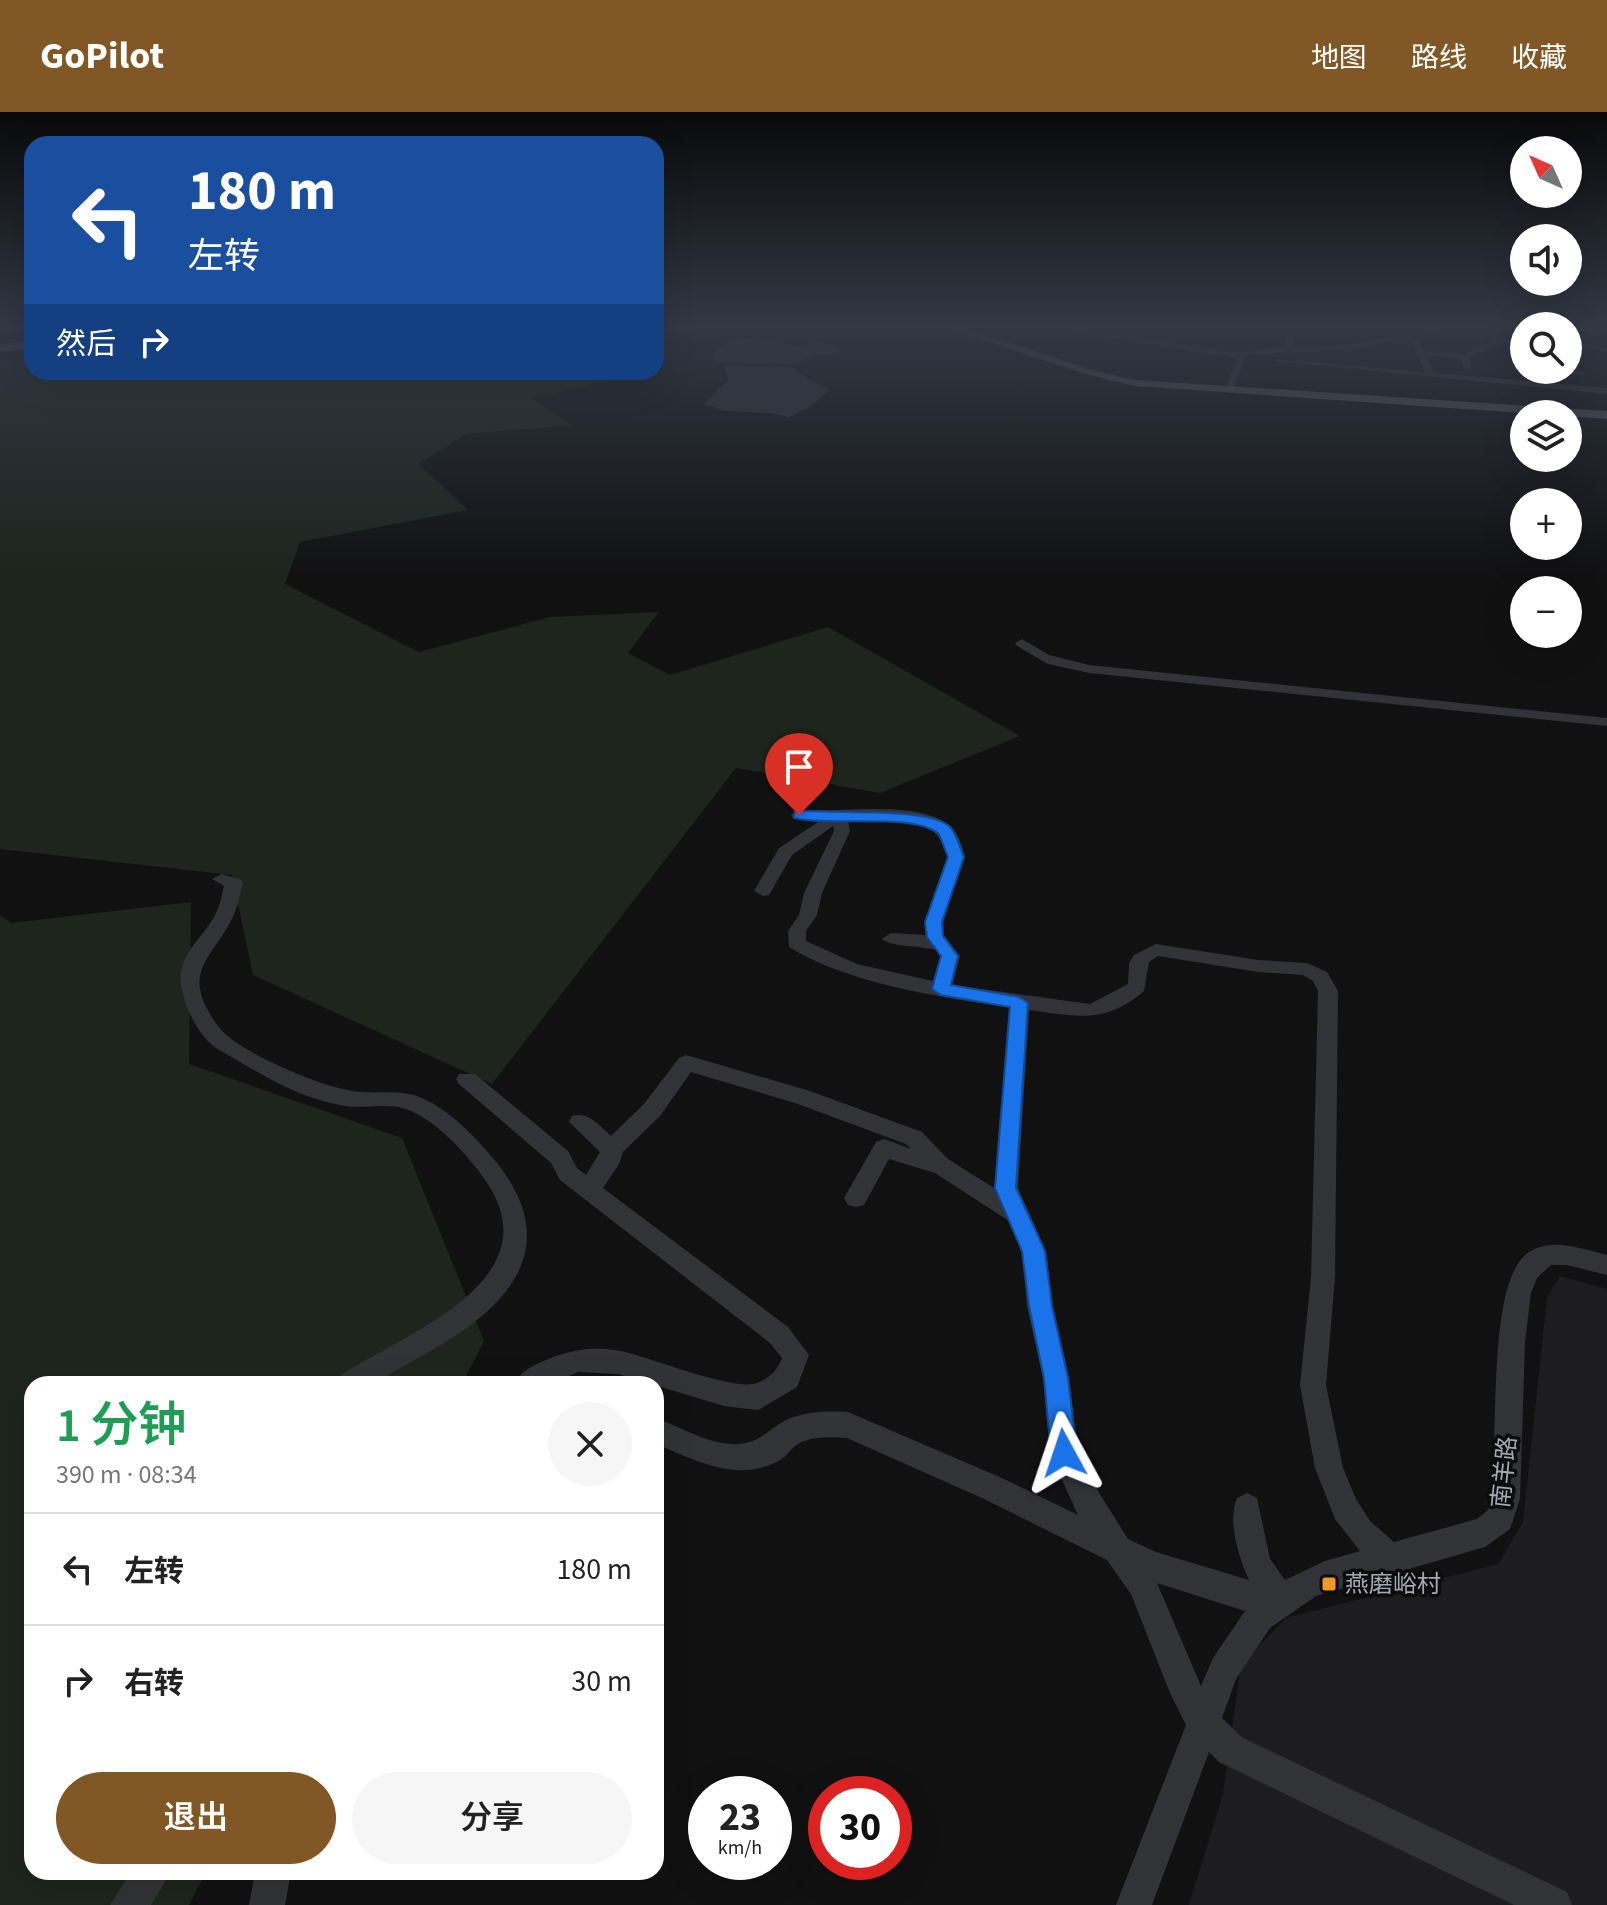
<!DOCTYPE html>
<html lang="zh">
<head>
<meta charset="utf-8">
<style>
  :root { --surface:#fff; --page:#f6f6f6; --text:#222; --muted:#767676; --line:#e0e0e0; --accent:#805725 }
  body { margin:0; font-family:"Source Sans 3","Noto Sans SC",sans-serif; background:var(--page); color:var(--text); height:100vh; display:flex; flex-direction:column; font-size:30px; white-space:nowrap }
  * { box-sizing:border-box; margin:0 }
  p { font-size:26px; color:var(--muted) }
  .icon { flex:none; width:44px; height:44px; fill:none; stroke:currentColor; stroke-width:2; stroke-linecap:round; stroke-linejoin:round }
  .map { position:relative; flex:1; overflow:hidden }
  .side { position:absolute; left:24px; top:1264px; width:640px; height:504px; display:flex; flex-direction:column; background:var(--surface); border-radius:24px; box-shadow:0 8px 32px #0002 }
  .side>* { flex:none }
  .banner { position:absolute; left:24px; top:24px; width:640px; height:244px; border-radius:24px; box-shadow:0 8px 32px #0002; background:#1a4fa0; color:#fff; overflow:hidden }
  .needle { width:52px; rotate:315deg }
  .tools { position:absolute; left:1510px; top:24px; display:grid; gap:16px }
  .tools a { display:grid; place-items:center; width:72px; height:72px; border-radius:50%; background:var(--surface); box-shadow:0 8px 32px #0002; font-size:40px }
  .speed { position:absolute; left:688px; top:1664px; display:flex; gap:16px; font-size:40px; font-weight:700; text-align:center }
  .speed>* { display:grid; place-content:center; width:104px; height:104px; border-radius:50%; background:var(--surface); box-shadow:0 8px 32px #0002; line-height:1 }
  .speed small { font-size:20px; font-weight:400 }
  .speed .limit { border:12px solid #d22; background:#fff; color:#111 }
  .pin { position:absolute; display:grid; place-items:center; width:68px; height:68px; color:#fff; margin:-82px -34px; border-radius:50% 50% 50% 0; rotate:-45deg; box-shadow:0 0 8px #0007 }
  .pin .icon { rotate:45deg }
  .me { position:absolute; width:88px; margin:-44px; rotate:355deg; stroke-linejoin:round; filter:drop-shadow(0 0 6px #0008) }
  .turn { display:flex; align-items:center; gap:28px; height:168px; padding:0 32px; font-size:36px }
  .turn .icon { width:104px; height:104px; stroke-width:2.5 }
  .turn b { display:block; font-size:56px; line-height:68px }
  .then { display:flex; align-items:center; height:76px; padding:0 32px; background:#0003; gap:16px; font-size:30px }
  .round { display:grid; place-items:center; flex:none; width:84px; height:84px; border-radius:42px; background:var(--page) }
  .head { display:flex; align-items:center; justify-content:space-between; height:136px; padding:0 32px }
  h1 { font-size:48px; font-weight:600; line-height:60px; color:#1e9e55 }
  .primary-button { display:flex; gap:16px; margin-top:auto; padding:16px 32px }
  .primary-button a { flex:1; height:92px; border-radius:48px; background:var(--accent); color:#fff; font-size:32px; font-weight:600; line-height:92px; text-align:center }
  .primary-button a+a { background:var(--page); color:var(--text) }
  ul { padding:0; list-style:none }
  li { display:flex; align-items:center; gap:24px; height:112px; padding:0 32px; border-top:2px solid var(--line) }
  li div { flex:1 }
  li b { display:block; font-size:30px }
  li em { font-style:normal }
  header { display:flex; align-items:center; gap:48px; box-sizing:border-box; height:112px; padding:0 40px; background:var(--accent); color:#fff }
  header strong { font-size:38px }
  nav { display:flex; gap:44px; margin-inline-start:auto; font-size:28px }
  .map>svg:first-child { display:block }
  .built { fill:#1d1d1f }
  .green { fill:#1d251d }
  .water { fill:#293338 }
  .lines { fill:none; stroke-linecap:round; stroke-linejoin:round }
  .minor { fill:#323337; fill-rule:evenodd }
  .major { fill:#4e5156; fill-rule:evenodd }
  .highway { fill:#5e6268; fill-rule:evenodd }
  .rail { stroke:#494c50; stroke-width:2; stroke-dasharray:4 3; stroke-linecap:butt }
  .route { fill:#1a73e8; stroke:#114b97; stroke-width:2 }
  .poi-dot { fill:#f39828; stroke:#0c0c0d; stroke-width:3 }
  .labels { text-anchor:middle; stroke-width:7; stroke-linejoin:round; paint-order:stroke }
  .near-street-label { font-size:24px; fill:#a2a9b3; stroke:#0c0c0d }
  .near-poi-label { font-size:24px; fill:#a2a9b3; stroke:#0c0c0d; text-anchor:start }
</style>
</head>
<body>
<header>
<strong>GoPilot</strong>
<nav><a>地图</a><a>路线</a><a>收藏</a></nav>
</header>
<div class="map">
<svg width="1607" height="1793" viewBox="0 0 1607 1793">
  <rect width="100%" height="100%" fill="#111112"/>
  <path class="built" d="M1560 1164 1607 1177V1793H1189L1223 1682 1241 1552 1286 1506 1498 1452 1523 1410 1547 1186Z"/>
  <path class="green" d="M32 245V260H596L613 268 531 286 572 313 466 322 418 352 468 398 300 430 285 472 419 540 550 505 659 500 628 541 670 563 828 515 1020 624 880 681 736 656 492 972 253 863 232 763 0 737V249Z
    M191 790 189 952 402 1026 484 1229 462 1272H32V1760H206L189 1793H0V803L11 811Z"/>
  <path class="water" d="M738 225 805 235 816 230 840 235 838 243 819 241 795 252 713 250 716 241 713 239Z
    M723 253 792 255 809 268 830 277 810 295 789 305 769 301 725 299 703 292 729 268Z"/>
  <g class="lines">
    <path class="minor" d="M10 213H32V216L13 217Z
      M1033 213H1053L1234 241 1287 235 1284 228 1289 213H1297L1292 228 1295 235 1352 233 1448 213H1464L1410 226 1419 230 1423 238 1464 242 1495 228 1485 213H1492L1502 227 1524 229V233L1501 231 1469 246 1471 255 1467 257 1463 255 1461 247 1425 243 1434 261 1607 276V282L1274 249 1278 247 1425 260 1413 233 1402 227 1352 237 1242 243 1246 246 1232 278 1228 281 1224 278 1238 247 1232 245Z
      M1568 215 1607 218V222L1568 219Z
      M1568 231 1607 235V239L1568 235Z
      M1545 258 1568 257 1587 261 1583 263Z
      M1022 527 1049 543 1089 553 1607 606V614L1089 561 1048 552 1017 534 1015 531Z
      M799 698C839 701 915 688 947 712 958 720 962 733 965 745L943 810 944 823 960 844 952 873 1090 892 1128 872 1129 851 1134 843 1156 832 1258 848 1307 851 1327 860 1338 879 1335 1165 1326 1273 1343 1356 1356 1387 1370 1409 1394 1430 1477 1407 1488 1398C1502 1344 1483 1170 1529 1140 1553 1125 1582 1137 1607 1143V1163L1567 1153H1551L1537 1166 1531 1181 1525 1230 1520 1387 1510 1417 1485 1435 1316 1484 1270 1516 1236 1567 1222 1606 1243 1626 1567 1780 1572 1793H1514L1219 1650 1209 1640 1152 1793H1116L1186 1613 1170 1581 1131 1482 1107 1448 982 1386 847 1326C831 1325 812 1324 798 1332 791 1336 787 1344 780 1348 738 1372 695 1348 656 1332V1306C680 1315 712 1334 738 1332 758 1331 766 1320 781 1311 800 1299 827 1299 848 1300L1002 1366 1078 1403 1050 1341 1043 1266 1027 1194 1022 1139 1009 1109 935 1061 889 1047 864 1093 856 1095 848 1093 844 1086 876 1030 884 1027 911 1037 906 1032 795 991 691 960 660 1004 623 1040 619 1052 603 1076 788 1215 809 1243 797 1275 758 1298 724 1294 618 1262 578 1260 550 1272H515C521 1258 534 1253 548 1247 572 1238 594 1233 620 1239 648 1244 734 1280 757 1271 770 1266 778 1258 782 1246L770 1231 560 1068 551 1051 459 972 456 967 459 962H475L568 1039 577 1056 586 1063 600 1040 569 1010 572 1004C588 999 600 1014 611 1024L644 992 679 946 686 943 810 979 922 1020 948 1047 994 1076 1009 895C942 886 846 871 789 835L788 819 799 803 804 781 834 719 833 714 792 743 769 783 763 784 754 779 779 736 818 710 793 706 791 703ZM888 708C917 710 941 713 947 745L925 810 926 823 891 821 882 827C890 835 923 834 937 838L940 844 933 869 857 852 806 829V819L817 803 822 781 850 719 848 709ZM1158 844 1258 860 1303 863 1313 869 1318 879 1311 1165 1300 1273 1315 1356 1335 1407 1360 1439 1325 1449 1285 1468 1270 1447 1257 1386 1247 1381 1237 1386C1227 1409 1239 1446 1249 1468L1156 1440 1128 1427 1086 1360 1078 1341 1069 1266 1053 1194 1046 1139 1018 1076 1029 898C1075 904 1105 913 1144 879L1149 850ZM1157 1471 1245 1499 1213 1546 1201 1574Z
      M221 762 240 767 243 771C240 781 239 791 235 800 216 846 176 857 218 914 237 940 321 975 353 979 378 983 401 976 424 987 448 998 468 1018 485 1037 551 1108 537 1169 458 1222 437 1236 416 1247 395 1259 388 1263 381 1269 374 1272 364 1275 348 1272 338 1272L341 1263C407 1220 558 1167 483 1065 465 1040 436 1008 406 997 386 990 361 998 340 993 301 986 269 967 235 947 227 942 217 938 210 931 195 917 183 891 181 871 177 843 204 825 215 803 220 794 222 783 224 774L212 767Z
      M131 1760H171L151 1793H110Z
      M255 1760H291L285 1793H249Z"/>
    <path class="major" d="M939 213H955L1092 258 1135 268 1607 299V307L1135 274 1085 262Z"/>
    <path class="highway" d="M32 229V237L0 240V232Z"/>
    <path class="rail" d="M1546 213 1556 214
      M1568 216 1607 218
      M0 219 32 217"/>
  </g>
  <linearGradient id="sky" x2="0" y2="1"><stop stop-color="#09090a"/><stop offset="0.46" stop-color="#323844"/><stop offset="1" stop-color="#323844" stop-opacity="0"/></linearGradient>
  <rect width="1607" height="464" fill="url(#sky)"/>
  <path class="route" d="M799 698C832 703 932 694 951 716 957 723 960 736 964 745L942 810 943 824 958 844 951 873 1019 885 1028 891 1016 1076 1045 1139 1052 1194 1068 1266 1077 1341 1073 1350 1064 1353 1055 1350 1051 1341 1044 1266 1029 1194 1022 1139 995 1076 1010 895 941 883 932 877 941 844 927 825 925 810 948 745 939 722C912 700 833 715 794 706V700Z"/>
  <rect class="poi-dot" x="1321" y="1464" width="16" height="16" rx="4"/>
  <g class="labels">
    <g class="near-street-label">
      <text transform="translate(1504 1360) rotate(-84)" y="8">南羊路</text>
    </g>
    <g class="near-poi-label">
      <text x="1345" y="1480">燕磨峪村</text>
    </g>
  </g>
</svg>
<div class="tools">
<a><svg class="needle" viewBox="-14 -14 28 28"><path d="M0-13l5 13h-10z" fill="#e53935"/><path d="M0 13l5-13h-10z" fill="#767676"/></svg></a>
<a><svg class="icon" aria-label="sound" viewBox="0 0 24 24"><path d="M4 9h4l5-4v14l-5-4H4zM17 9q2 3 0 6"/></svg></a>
<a><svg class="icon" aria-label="search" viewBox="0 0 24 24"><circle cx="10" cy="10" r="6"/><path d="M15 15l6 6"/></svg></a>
<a><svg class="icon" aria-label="layers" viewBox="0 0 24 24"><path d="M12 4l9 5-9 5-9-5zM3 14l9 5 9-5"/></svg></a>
<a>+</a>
<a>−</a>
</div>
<div class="speed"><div>23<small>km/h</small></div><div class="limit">30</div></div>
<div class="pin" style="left:799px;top:703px;background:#d93025"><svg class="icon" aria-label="arrive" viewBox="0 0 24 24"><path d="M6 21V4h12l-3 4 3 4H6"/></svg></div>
<svg class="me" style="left:1064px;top:1341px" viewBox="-20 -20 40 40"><path d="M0-17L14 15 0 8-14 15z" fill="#1a73e8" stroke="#fff" stroke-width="4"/></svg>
<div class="banner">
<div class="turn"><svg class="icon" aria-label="left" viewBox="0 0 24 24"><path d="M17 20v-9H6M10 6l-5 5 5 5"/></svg><div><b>180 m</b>左转</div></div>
<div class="then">然后<svg class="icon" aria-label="right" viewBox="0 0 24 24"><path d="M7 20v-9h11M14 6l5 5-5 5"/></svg></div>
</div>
<section class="side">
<div class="head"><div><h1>1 分钟</h1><p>390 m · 08:34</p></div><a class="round"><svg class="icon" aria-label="close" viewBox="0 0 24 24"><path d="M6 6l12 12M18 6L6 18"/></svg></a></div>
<ul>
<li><svg class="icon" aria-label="left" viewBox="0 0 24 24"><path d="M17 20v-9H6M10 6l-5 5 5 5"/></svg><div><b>左转</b></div><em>180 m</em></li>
<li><svg class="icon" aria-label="right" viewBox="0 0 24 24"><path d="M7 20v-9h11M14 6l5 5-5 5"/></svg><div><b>右转</b></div><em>30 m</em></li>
</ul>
<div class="primary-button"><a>退出</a><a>分享</a></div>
</section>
</div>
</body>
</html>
